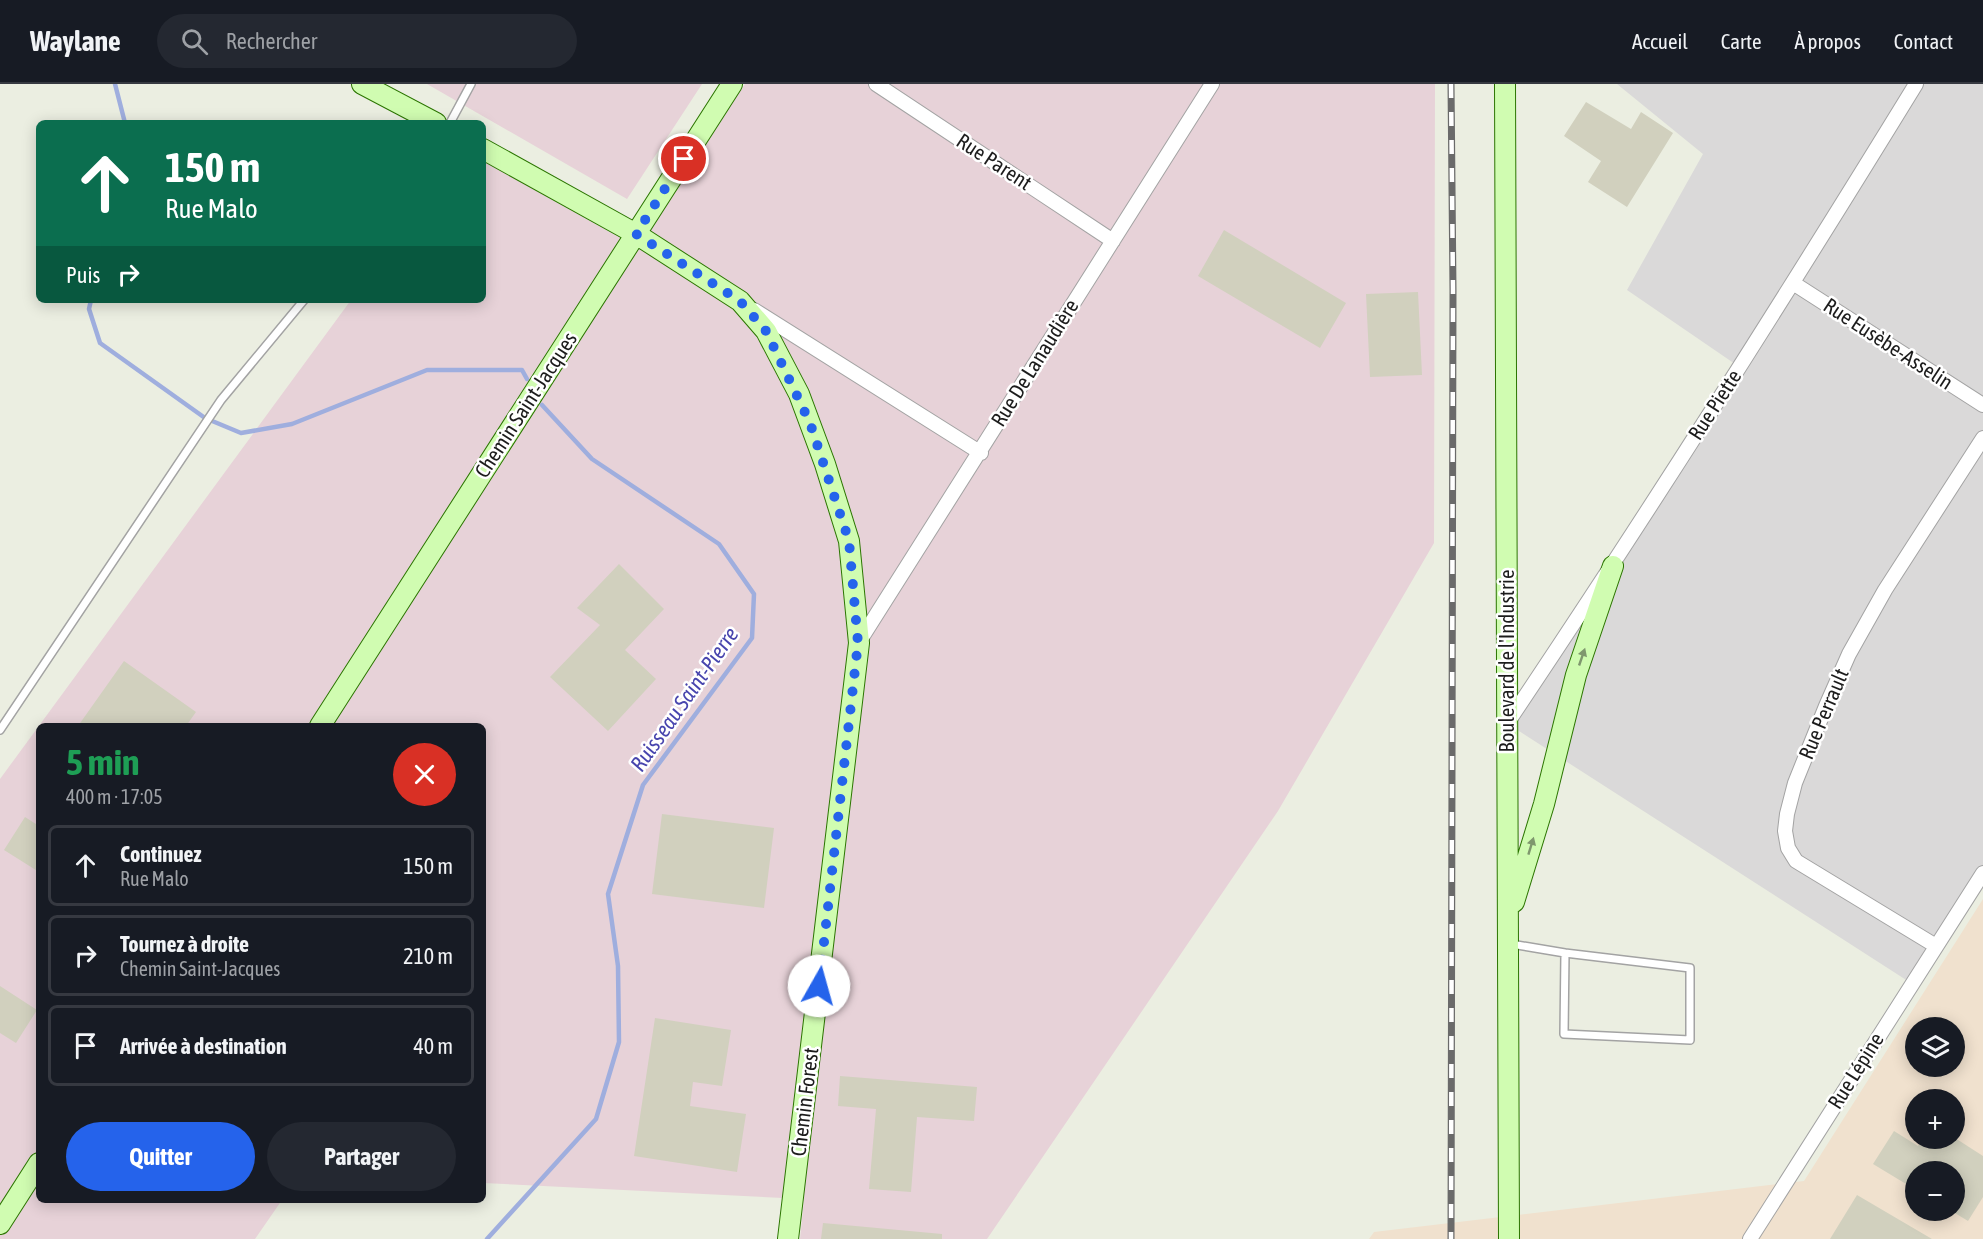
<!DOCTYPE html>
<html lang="fr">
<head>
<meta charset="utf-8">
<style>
  :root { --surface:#171b24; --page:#242831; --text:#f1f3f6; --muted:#9ea1a6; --line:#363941; --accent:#2563eb }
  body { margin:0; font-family:"Asap Condensed",sans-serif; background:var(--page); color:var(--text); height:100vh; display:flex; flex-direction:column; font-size:22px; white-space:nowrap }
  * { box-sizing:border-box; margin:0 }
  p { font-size:20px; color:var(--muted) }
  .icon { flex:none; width:33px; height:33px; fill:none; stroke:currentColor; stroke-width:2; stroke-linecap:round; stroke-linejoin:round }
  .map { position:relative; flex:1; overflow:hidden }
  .side { position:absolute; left:36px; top:639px; width:450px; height:480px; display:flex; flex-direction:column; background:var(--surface); border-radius:9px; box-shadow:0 3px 15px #0003 }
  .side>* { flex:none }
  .top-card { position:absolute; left:36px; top:36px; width:450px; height:183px; border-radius:9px; box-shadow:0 3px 15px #0003; background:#0b6e4f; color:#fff; overflow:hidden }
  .tools { position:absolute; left:1905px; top:933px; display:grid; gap:12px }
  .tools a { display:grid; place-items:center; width:60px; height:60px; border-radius:50%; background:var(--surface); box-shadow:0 3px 15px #0003; font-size:30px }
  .pin { position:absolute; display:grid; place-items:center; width:51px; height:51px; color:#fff; margin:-26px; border:3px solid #fff; border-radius:50%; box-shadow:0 2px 6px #0007 }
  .me { position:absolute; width:66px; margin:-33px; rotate:7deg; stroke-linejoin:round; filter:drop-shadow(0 0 4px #0008) }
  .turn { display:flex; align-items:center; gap:21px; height:126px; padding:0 30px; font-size:27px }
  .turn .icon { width:78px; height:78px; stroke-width:2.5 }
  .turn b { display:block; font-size:42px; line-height:51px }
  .then { display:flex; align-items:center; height:57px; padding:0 30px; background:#0003; gap:12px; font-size:22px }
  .round { display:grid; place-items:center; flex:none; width:63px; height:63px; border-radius:32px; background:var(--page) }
  .headline { display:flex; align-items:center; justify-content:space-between; height:102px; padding:0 30px }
  h1 { font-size:36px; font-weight:700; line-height:45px; color:#1e9e55 }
  .button { display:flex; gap:12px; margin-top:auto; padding:12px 30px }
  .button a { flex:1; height:69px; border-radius:36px; background:var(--accent); color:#fff; font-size:24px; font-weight:700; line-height:69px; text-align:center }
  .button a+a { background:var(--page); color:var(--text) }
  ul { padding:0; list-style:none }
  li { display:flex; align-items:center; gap:18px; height:81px; margin:0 12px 9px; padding:0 18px; border:3px solid var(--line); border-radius:9px }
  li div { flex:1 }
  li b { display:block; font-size:22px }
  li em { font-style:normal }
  header { display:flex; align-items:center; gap:36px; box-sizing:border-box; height:84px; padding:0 30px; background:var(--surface); border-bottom:2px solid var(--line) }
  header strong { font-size:28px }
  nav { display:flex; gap:33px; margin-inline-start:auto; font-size:21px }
  .search { width:420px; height:54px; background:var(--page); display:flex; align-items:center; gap:15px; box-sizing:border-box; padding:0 21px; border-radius:33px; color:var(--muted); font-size:22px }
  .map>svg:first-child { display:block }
  .residential { fill:#dad9d9 }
  .commercial { fill:#f0e1ce; fill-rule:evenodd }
  .industrial { fill:#e7d2d8 }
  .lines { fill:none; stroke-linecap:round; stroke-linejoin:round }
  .stream { stroke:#9faede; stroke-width:4.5 }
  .building { fill:#d1d0be }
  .lane-casing { stroke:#a3a3a3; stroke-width:10 }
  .street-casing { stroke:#a3a3a3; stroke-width:16 }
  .secondary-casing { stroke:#2b7500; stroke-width:22 }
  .lane { stroke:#fff; stroke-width:7 }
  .street { stroke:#fff; stroke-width:14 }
  .secondary { stroke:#d0fcb1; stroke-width:20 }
  .rail-casing { stroke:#6a6a6a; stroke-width:7 }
  .rail { stroke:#fff; stroke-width:4.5; stroke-dasharray:14; stroke-linecap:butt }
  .oneway { fill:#7f976e }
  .route { stroke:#2563eb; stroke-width:10; stroke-dasharray:0 18 }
  .labels { text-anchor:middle; stroke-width:5; stroke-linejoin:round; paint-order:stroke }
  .street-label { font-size:21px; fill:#1c1c1c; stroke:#fff }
  .water-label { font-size:22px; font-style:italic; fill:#4845ae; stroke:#fff }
</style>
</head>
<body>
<header>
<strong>Waylane</strong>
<div class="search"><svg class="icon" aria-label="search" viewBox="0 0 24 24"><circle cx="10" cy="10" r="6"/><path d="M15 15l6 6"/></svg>Rechercher</div>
<nav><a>Accueil</a><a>Carte</a><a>À propos</a><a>Contact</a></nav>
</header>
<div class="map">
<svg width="1983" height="1155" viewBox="0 0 1983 1155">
  <rect width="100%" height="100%" fill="#ebeee1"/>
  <path class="residential" d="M1617 0H1983V790L1914 901 1508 640 1738 282 1627 206 1703 70Z"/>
  <path class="commercial" d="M1983 815V1155H1369L1374 1148 1804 1097ZM1916 944H1954V982H1916ZM1916 1016H1954V1054H1916ZM1916 1088H1954V1126H1916Z"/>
  <path class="industrial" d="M427 0H702L627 115Z
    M745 0H1435L1434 459 1278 727 987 1155H800L804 1115 483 1099V642H39V1116H282L255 1155H0V695L351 216H483V77L638 164Z"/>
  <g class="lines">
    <path class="stream" d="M115 0 125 39
      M91 216 89 225 100 259 205 334 241 349 292 340 427 286H522L527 295
      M487 1155 596 1035 619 958 618 882 608 810 643 701 752 554 754 510 719 460 592 375 542 321"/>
  </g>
  <path class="building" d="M1586 18 1631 45 1641 28 1673 49 1627 123 1588 98 1601 77 1564 52Z
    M1224 146 1346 219 1320 264 1198 192Z
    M1418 208 1422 291 1370 293 1366 210Z
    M619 480 664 525 625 566 656 595 608 647 550 593 600 541 577 524Z
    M124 577 196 628 186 642H78Z
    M662 730 774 744 764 824 652 810Z
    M25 733 39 742V788L4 766Z
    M0 902 37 926 16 959 0 949Z
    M655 934 731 946 722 1002 693 998 690 1022 746 1030 737 1088 634 1072Z
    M840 992 977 1003 974 1037 917 1033 911 1108 869 1105 876 1025 838 1022Z
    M1894 1047 1918 1062 1923 1054H1955L1983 1072V1113L1968 1137 1950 1126H1954V1088H1916V1106L1873 1080Z
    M1857 1111 1932 1155H1830Z
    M823 1139 942 1150V1155H821Z"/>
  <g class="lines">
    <g class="lane-casing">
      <path id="lane" d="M450 39 471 0
        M0 646 221 316 304 216
        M1511 860 1565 869 1564 950 1690 956V884L1565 869"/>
    </g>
    <g class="street-casing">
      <path id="street" d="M876 0 1113 157
        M1793 199 1983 321
        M754 226 981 369
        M859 558 1212 0
        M1508 638C1649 428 1784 215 1916 0
        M1936 862 1796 777 1788 764 1785 747 1787 730 1795 699 1826 622 1849 570 1885 506 1983 354
        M1750 1155 1983 789"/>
    </g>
    <g class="secondary-casing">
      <path id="secondary" d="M362 0 436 39
        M1505 0 1509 1155
        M483 65 636 150 740 217 766 247 799 310 825 380 849 457 859 559 788 1155
        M320 642 732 0
        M1514 818 1544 720 1576 591 1613 482
        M0 1140 39 1079"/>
    </g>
    <use href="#lane" class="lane"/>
    <use href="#street" class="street"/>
    <use href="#secondary" class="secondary"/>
    <g class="rail-casing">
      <path id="rail" d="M1451 0 1453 206 1451 1155"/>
    </g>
    <use href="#rail" class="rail"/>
  </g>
  <defs><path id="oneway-solid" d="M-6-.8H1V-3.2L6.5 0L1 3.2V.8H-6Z" transform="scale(1.5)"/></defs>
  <g class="oneway">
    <use href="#oneway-solid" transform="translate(1582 573) rotate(-71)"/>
    <use href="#oneway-solid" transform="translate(1531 762) rotate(-73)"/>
  </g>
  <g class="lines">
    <path class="route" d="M684 75 636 150 740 217 766 247 810 339 849 457 858 559 819 902"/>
  </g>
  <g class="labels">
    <g class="street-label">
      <text transform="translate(994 78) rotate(33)" y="7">Rue Parent</text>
      <text transform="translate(1888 260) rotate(33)" y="7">Rue Eusèbe-Asselin</text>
      <text transform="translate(1035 279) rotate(-58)" y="7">Rue De Lanaudière</text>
      <text transform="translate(526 321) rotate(-57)" y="7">Chemin Saint-Jacques</text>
      <text transform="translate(1715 321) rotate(-57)" y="7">Rue Piette</text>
      <text transform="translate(1507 577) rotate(-90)" y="7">Boulevard de l'Industrie</text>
      <text transform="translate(1824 630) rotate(-67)" y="7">Rue Perrault</text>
      <text transform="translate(1856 987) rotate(-58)" y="7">Rue Lépine</text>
      <text transform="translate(805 1018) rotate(-83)" y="7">Chemin Forest</text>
    </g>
    <g class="water-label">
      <text transform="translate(684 615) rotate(-55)" y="8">Ruisseau Saint-Pierre</text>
    </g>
  </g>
</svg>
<div class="tools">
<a><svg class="icon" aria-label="layers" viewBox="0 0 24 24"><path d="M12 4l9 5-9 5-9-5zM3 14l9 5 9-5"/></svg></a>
<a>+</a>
<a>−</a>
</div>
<div class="pin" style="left:684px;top:75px;background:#d93025"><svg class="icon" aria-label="arrive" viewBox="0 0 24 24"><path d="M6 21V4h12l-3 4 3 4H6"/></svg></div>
<svg class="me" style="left:819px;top:902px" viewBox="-20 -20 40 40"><circle r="19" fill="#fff"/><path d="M0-13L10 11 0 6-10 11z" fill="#2563eb"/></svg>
<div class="top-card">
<div class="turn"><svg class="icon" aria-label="ahead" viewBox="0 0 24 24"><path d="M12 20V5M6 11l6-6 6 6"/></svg><div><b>150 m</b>Rue Malo</div></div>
<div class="then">Puis<svg class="icon" aria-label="right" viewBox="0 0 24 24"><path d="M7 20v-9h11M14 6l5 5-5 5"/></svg></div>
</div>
<section class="side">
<div class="headline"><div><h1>5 min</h1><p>400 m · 17:05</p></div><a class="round" style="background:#d93025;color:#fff"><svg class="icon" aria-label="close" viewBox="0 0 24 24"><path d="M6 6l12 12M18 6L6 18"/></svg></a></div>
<ul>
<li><svg class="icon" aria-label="ahead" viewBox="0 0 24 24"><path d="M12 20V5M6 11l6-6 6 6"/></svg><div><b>Continuez</b><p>Rue Malo</p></div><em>150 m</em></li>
<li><svg class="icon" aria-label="right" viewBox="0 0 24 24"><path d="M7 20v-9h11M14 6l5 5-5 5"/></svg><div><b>Tournez à droite</b><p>Chemin Saint-Jacques</p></div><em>210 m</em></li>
<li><svg class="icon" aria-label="arrive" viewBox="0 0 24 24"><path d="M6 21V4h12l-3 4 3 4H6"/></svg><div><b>Arrivée à destination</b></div><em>40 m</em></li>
</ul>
<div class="button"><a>Quitter</a><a>Partager</a></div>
</section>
</div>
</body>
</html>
